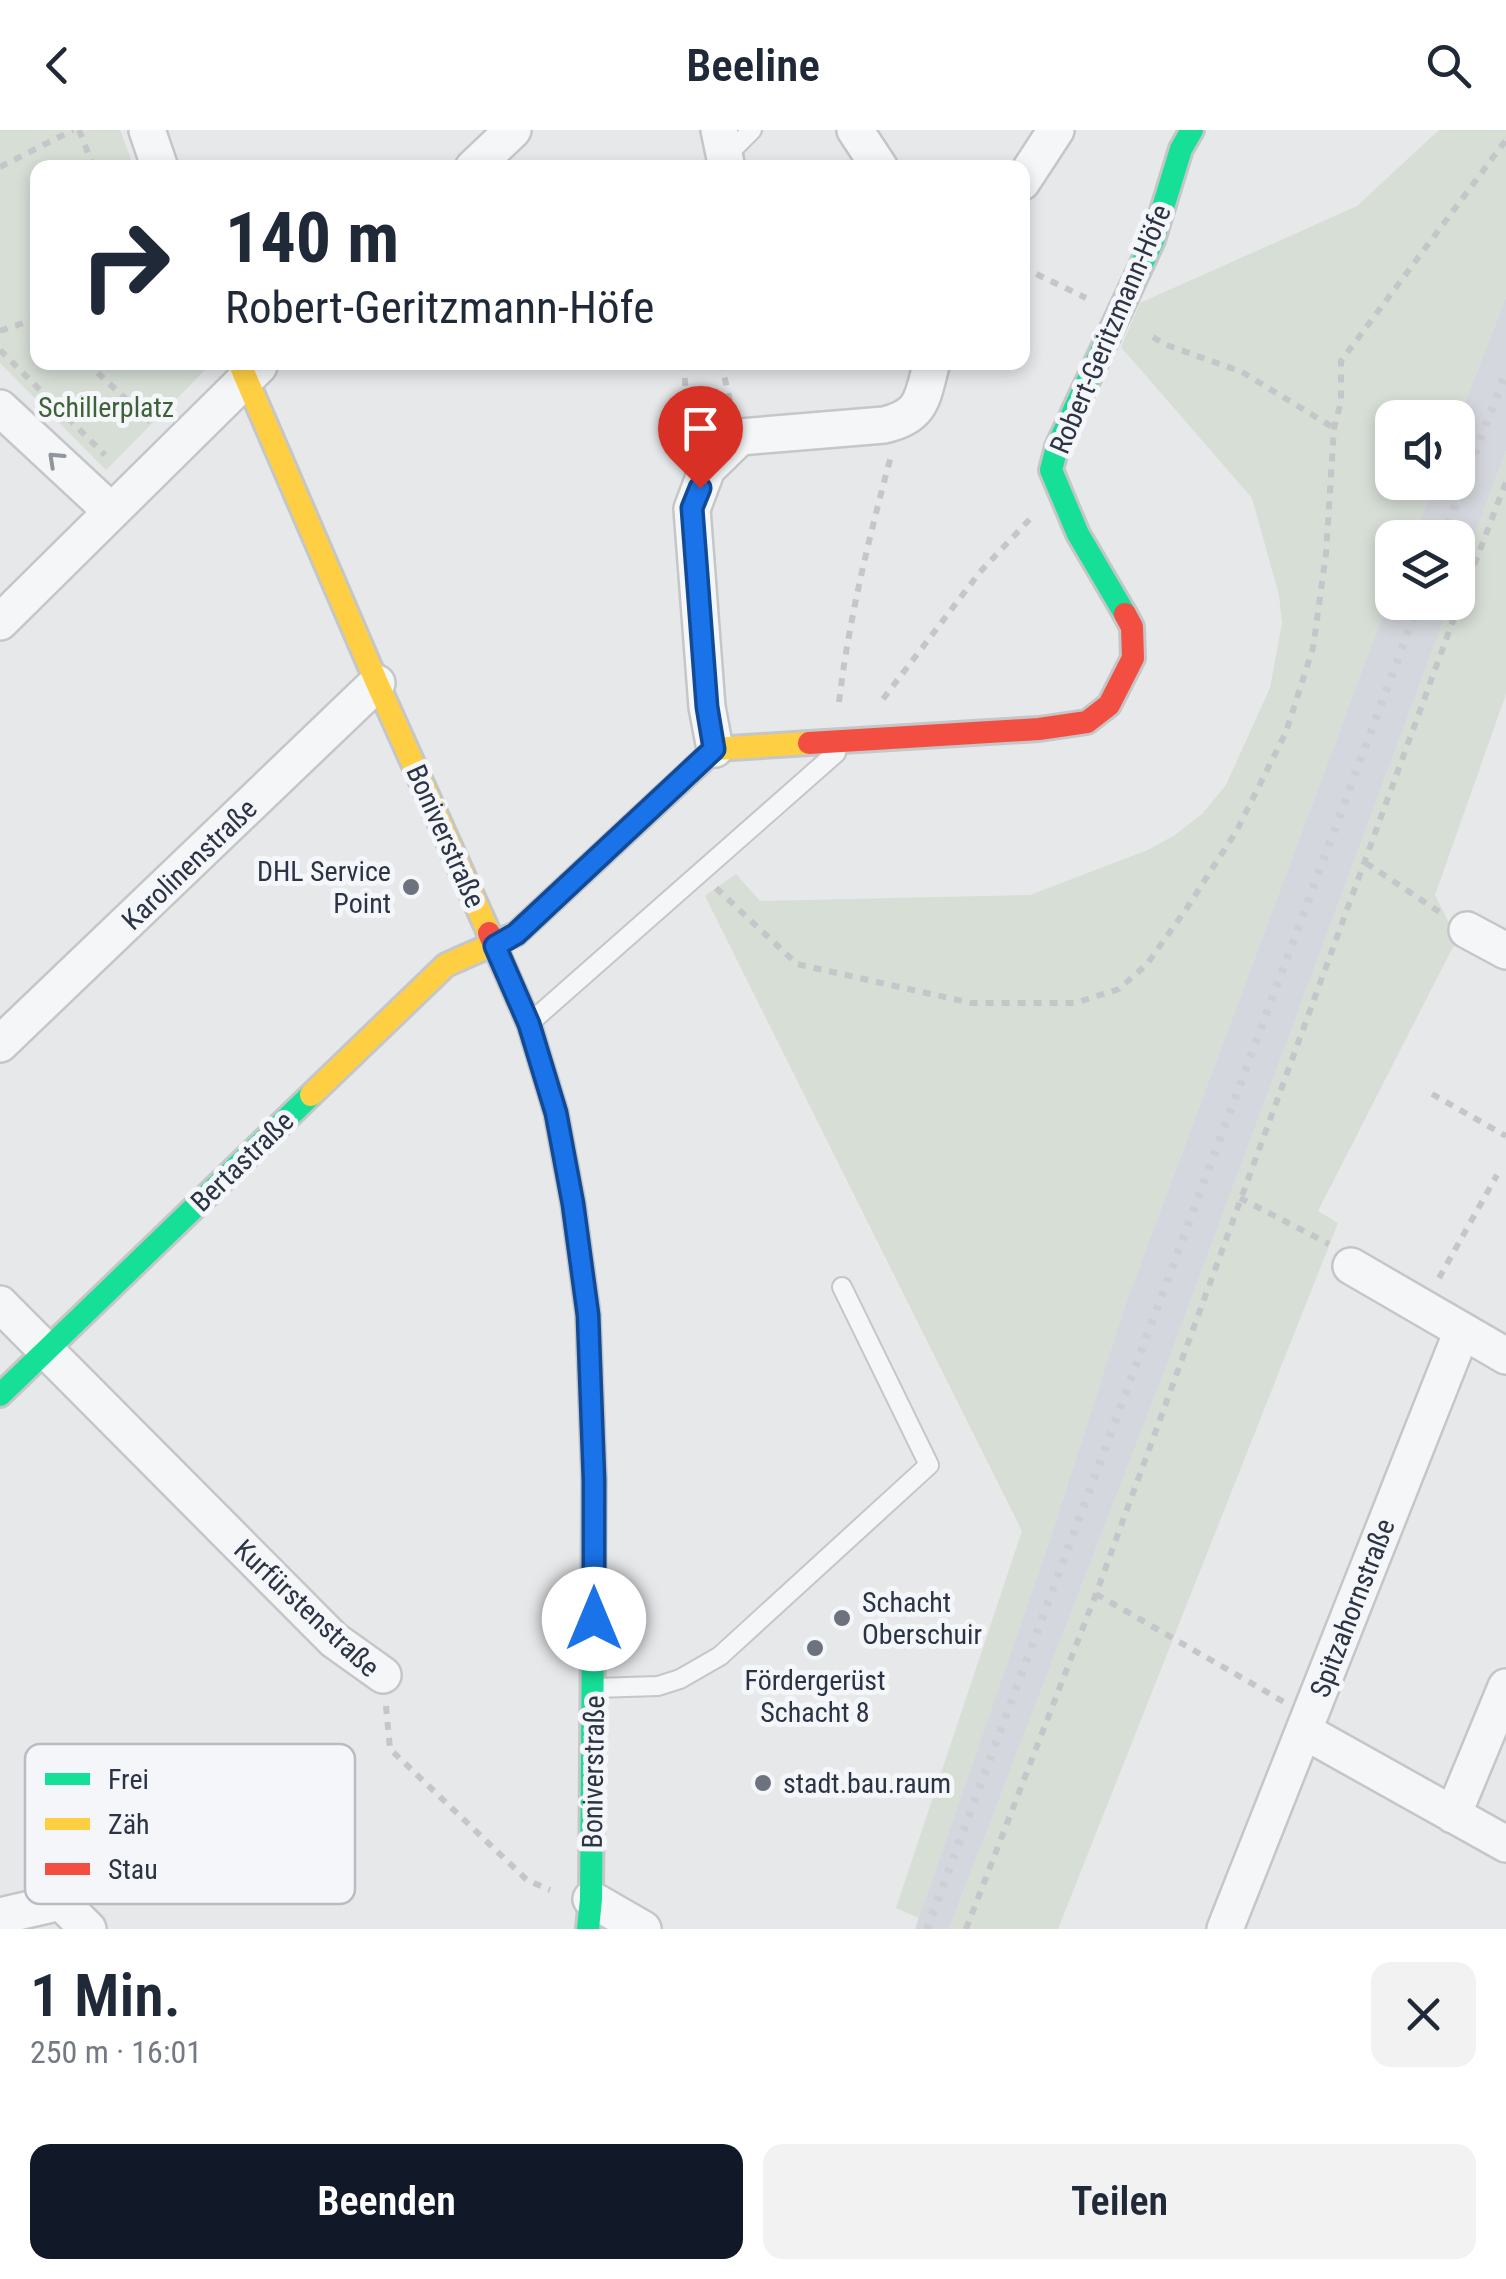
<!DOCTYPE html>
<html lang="de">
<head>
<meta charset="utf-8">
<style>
  :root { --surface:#fff; --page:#f2f2f3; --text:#1f2937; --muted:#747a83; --accent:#111827 }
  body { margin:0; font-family:"Roboto Condensed",sans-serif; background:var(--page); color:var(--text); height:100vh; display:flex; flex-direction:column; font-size:38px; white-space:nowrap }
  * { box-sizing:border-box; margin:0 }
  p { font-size:32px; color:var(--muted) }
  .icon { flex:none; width:55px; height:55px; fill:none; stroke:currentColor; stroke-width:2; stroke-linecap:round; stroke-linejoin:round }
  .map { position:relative; height:1799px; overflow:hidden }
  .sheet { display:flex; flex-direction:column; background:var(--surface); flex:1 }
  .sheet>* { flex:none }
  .hud { position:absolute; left:30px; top:30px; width:1000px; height:210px; border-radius:20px; box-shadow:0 5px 15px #0003; background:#fff; color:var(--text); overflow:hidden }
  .buttons { position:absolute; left:1375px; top:270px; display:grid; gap:20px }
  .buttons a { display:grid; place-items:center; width:100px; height:100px; border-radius:20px; background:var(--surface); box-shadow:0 5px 15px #0003; font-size:50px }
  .pin { position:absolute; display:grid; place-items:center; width:85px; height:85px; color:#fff; margin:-102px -42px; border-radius:50% 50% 50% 0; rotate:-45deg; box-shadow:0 0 10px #0007 }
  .pin .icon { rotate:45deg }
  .me { position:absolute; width:110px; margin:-55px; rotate:0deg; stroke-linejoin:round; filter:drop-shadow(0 0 8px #0008) }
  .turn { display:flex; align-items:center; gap:35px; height:210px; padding:0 30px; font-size:45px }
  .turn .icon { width:130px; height:130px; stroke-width:2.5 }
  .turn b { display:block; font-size:70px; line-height:85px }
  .round { display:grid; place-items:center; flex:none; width:105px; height:105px; border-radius:20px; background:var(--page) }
  .headline { display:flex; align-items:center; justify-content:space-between; height:170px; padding:0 30px }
  h1 { font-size:60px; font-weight:600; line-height:75px }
  .primary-button { display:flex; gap:20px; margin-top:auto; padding:20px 30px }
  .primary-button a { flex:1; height:115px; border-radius:20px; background:var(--accent); color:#fff; font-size:40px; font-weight:600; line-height:115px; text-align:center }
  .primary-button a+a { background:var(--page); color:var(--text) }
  header { display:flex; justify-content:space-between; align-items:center; height:130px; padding:0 30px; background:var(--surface); font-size:45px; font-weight:600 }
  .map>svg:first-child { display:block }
  .built { fill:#d4d7dd }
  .green { fill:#d6ded6 }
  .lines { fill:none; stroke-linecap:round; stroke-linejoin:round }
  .lane-casing { stroke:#c4c6c8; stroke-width:22 }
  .street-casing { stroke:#c4c6c8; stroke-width:40 }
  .fast-casing { stroke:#c4c6c8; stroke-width:28 }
  .slow-casing { stroke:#c4c6c8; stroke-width:28 }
  .jam-casing { stroke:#c4c6c8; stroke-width:28 }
  .path { stroke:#c5c6ca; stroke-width:6; stroke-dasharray:8 8; stroke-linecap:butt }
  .lane { stroke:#f5f6f7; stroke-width:18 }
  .street { stroke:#f5f6f7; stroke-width:35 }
  .fast { stroke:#16e098; stroke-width:22 }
  .slow { stroke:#ffcf43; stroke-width:22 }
  .jam { stroke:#f24e42; stroke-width:22 }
  .rail { stroke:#cecfd2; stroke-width:8; stroke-dasharray:5 10; stroke-linecap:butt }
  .oneway { stroke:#90959e }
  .route-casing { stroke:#114b97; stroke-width:25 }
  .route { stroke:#1a73e8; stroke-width:18 }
  .poi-dot { fill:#6c737f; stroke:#f4f6f9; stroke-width:4 }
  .labels { text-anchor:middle; stroke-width:10; stroke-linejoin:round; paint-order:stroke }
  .street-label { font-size:28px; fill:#2b3445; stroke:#f4f6f9 }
  .park-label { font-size:28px; fill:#3f6138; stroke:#f4f6f9 }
  .poi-label { font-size:28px; fill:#2b3445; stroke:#f4f6f9; text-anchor:start }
  .key { fill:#f4f6f9; stroke:#b8bcc3; stroke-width:2.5 }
  .key-label { font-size:28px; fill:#2b3445 }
</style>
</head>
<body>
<header><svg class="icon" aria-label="back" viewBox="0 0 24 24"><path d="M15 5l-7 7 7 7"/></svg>Beeline<svg class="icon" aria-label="search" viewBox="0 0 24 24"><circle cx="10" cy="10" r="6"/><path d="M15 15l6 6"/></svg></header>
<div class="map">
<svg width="1506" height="1799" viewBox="0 0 1506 1799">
  <rect width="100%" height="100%" fill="#e6e8ea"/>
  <path class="built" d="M1506 167V321L1458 451V408H1413L1434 353 1458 352V290Z
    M1392 460V472L1450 473 1165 1240 949 1799H915L1052 1403 1124 1178Z"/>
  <path class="green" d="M0 0H120L134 37 38 38V232H208L209 236 106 340 0 233Z
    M1439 0H1506V167L1458 290V288H1392V352L1434 353 1413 407 1392 408V460L1124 1178 1052 1403 919 1788 896 1778 1022 1401 705 766 736 744 760 771 1030 765 1148 720 1175 705 1202 684 1226 655 1270 558 1282 493 1279 465 1252 368 1121 217 1140 173 1357 76Z
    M1506 321V564L1435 765 1457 809 1318 1081 1338 1093 1058 1799H949L1165 1240 1450 473 1458 472V451Z"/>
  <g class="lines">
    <g class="lane-casing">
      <path id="lane" d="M725 27 752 0
        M533 890 836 623
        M595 1558 658 1556 680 1549 720 1526 929 1335 842 1157"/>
    </g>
    <g class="street-casing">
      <path id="street" d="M147 0 160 38
        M719 0 727 38
        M855 0 880 38
        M473 38 513 0
        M1022 52 1056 0
        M0 278 111 381
        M0 492 259 236
        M715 619 707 577 692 379 707 339 740 307 884 295C924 286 922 267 932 232
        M1467 800 1506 821
        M0 914 377 553
        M1351 1136 1506 1226
        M0 1174 334 1510 383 1545
        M1304 1601 1506 1714
        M1453 1685 1506 1557
        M591 1769 643 1799
        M0 1786 61 1772 88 1799
        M1225 1799 1462 1201"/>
    </g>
    <g class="fast-casing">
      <path id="fast" d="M1125 484 1078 404 1051 340 1057 317 1153 110 1181 19 1192 0
        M0 1265 311 965
        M588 1799 591 1769 593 1494"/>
    </g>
    <g class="slow-casing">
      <path id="slow" d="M239 232 377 553 489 803
        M311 965 446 835 516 804 715 619 809 613"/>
    </g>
    <g class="jam-casing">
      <path id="jam" d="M809 613 1039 599 1087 592 1109 575 1133 528 1132 497 1125 484
        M489 803 529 894 556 983 573 1074 588 1185 594 1350 593 1494"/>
    </g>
    <path class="path" d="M79 0 94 38
      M0 37 73 0
      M1022 137 1086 168
      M0 201 38 188
      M1153 207 1164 214 1242 242 1334 298
      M0 220 105 325
      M86 232 155 296
      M684 232 688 311
      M721 232 732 280
      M883 569 980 442 1030 389
      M839 572C849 488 869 408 891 326
      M1366 733 1441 783
      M716 758 797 834 971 873H1075L1119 859 1147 834 1187 778 1237 700 1286 602 1313 518 1326 424 1334 298 1341 272V231L1506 10
      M1432 964 1506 1006
      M1240 1068 1329 1114
      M1439 1148 1497 1045
      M1096 1464 1284 1572
      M386 1576 390 1619 527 1750 550 1760
      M966 1799 1096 1464 1458 477 1506 352"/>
    <use href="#lane" class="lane"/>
    <use href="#street" class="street"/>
    <use href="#fast" class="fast"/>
    <use href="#slow" class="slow"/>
    <use href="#jam" class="jam"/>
    <path class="rail" d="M1443 408 1506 242
      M927 1799 1419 472"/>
  </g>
  <defs><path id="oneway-chevron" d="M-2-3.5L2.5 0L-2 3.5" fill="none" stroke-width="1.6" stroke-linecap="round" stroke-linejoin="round" transform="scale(2.5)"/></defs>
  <use class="oneway" href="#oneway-chevron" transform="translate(55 329) rotate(-137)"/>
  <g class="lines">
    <g class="route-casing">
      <path id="route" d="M594 1489V1350L588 1185 573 1074 556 983 529 894 495 816 516 804 714 619 707 577 692 378 700 358"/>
    </g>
    <use href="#route" class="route"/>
  </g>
  <g class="poi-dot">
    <circle cx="411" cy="757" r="10"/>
    <circle cx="842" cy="1488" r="10"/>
    <circle cx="815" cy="1518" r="10"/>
    <circle cx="763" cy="1653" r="10"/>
  </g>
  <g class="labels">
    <g class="street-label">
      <text transform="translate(1110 199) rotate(-67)" y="10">Robert-Geritzmann-Höfe</text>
      <text transform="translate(446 706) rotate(66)" y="10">Boniverstraße</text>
      <text transform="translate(189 734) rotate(-44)" y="10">Karolinenstraße</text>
      <text transform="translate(242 1031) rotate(-44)" y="10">Bertastraße</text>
      <text transform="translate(307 1478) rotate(43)" y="10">Kurfürstenstraße</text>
      <text transform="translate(1352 1478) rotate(-69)" y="10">Spitzahornstraße</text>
      <text transform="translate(593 1642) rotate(-89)" y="10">Boniverstraße</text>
    </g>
    <g class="park-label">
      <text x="106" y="287">Schillerplatz</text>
    </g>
    <g class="poi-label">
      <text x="391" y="751" text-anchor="end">DHL Service<tspan x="391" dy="32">Point</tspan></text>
      <text x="862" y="1482">Schacht<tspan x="862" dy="32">Oberschuir</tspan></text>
      <text x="815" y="1560" text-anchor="middle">Fördergerüst<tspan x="815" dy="32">Schacht 8</tspan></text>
      <text x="783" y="1663">stadt.bau.raum</text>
    </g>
  </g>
  <rect x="25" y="1614" width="330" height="160" rx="15" class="key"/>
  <rect x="45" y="1643" width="45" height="12" fill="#16e098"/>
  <rect x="45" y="1688" width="45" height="12" fill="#ffcf43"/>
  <rect x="45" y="1733" width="45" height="12" fill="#f24e42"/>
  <g class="key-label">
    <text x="108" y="1659">Frei</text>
    <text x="108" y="1704">Zäh</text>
    <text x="108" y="1749">Stau</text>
  </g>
</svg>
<div class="buttons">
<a><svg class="icon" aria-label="sound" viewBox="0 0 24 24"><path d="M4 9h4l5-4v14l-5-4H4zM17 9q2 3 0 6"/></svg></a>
<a><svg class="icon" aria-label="layers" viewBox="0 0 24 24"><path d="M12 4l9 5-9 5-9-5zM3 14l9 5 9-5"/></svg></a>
</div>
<div class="pin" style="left:700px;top:358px;background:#d93025"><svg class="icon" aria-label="arrive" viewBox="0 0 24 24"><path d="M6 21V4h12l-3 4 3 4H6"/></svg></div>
<svg class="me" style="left:594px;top:1489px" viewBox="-20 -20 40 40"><circle r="19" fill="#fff"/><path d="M0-13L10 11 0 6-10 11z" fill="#1a73e8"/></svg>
<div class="hud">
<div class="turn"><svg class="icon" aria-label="right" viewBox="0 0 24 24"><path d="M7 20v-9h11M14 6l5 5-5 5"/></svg><div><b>140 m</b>Robert-Geritzmann-Höfe</div></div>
</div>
</div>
<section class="sheet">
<div class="headline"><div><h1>1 Min.</h1><p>250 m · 16:01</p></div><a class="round"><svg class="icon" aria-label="close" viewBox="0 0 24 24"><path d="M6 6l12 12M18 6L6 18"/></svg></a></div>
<div class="primary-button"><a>Beenden</a><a>Teilen</a></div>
</section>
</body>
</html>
